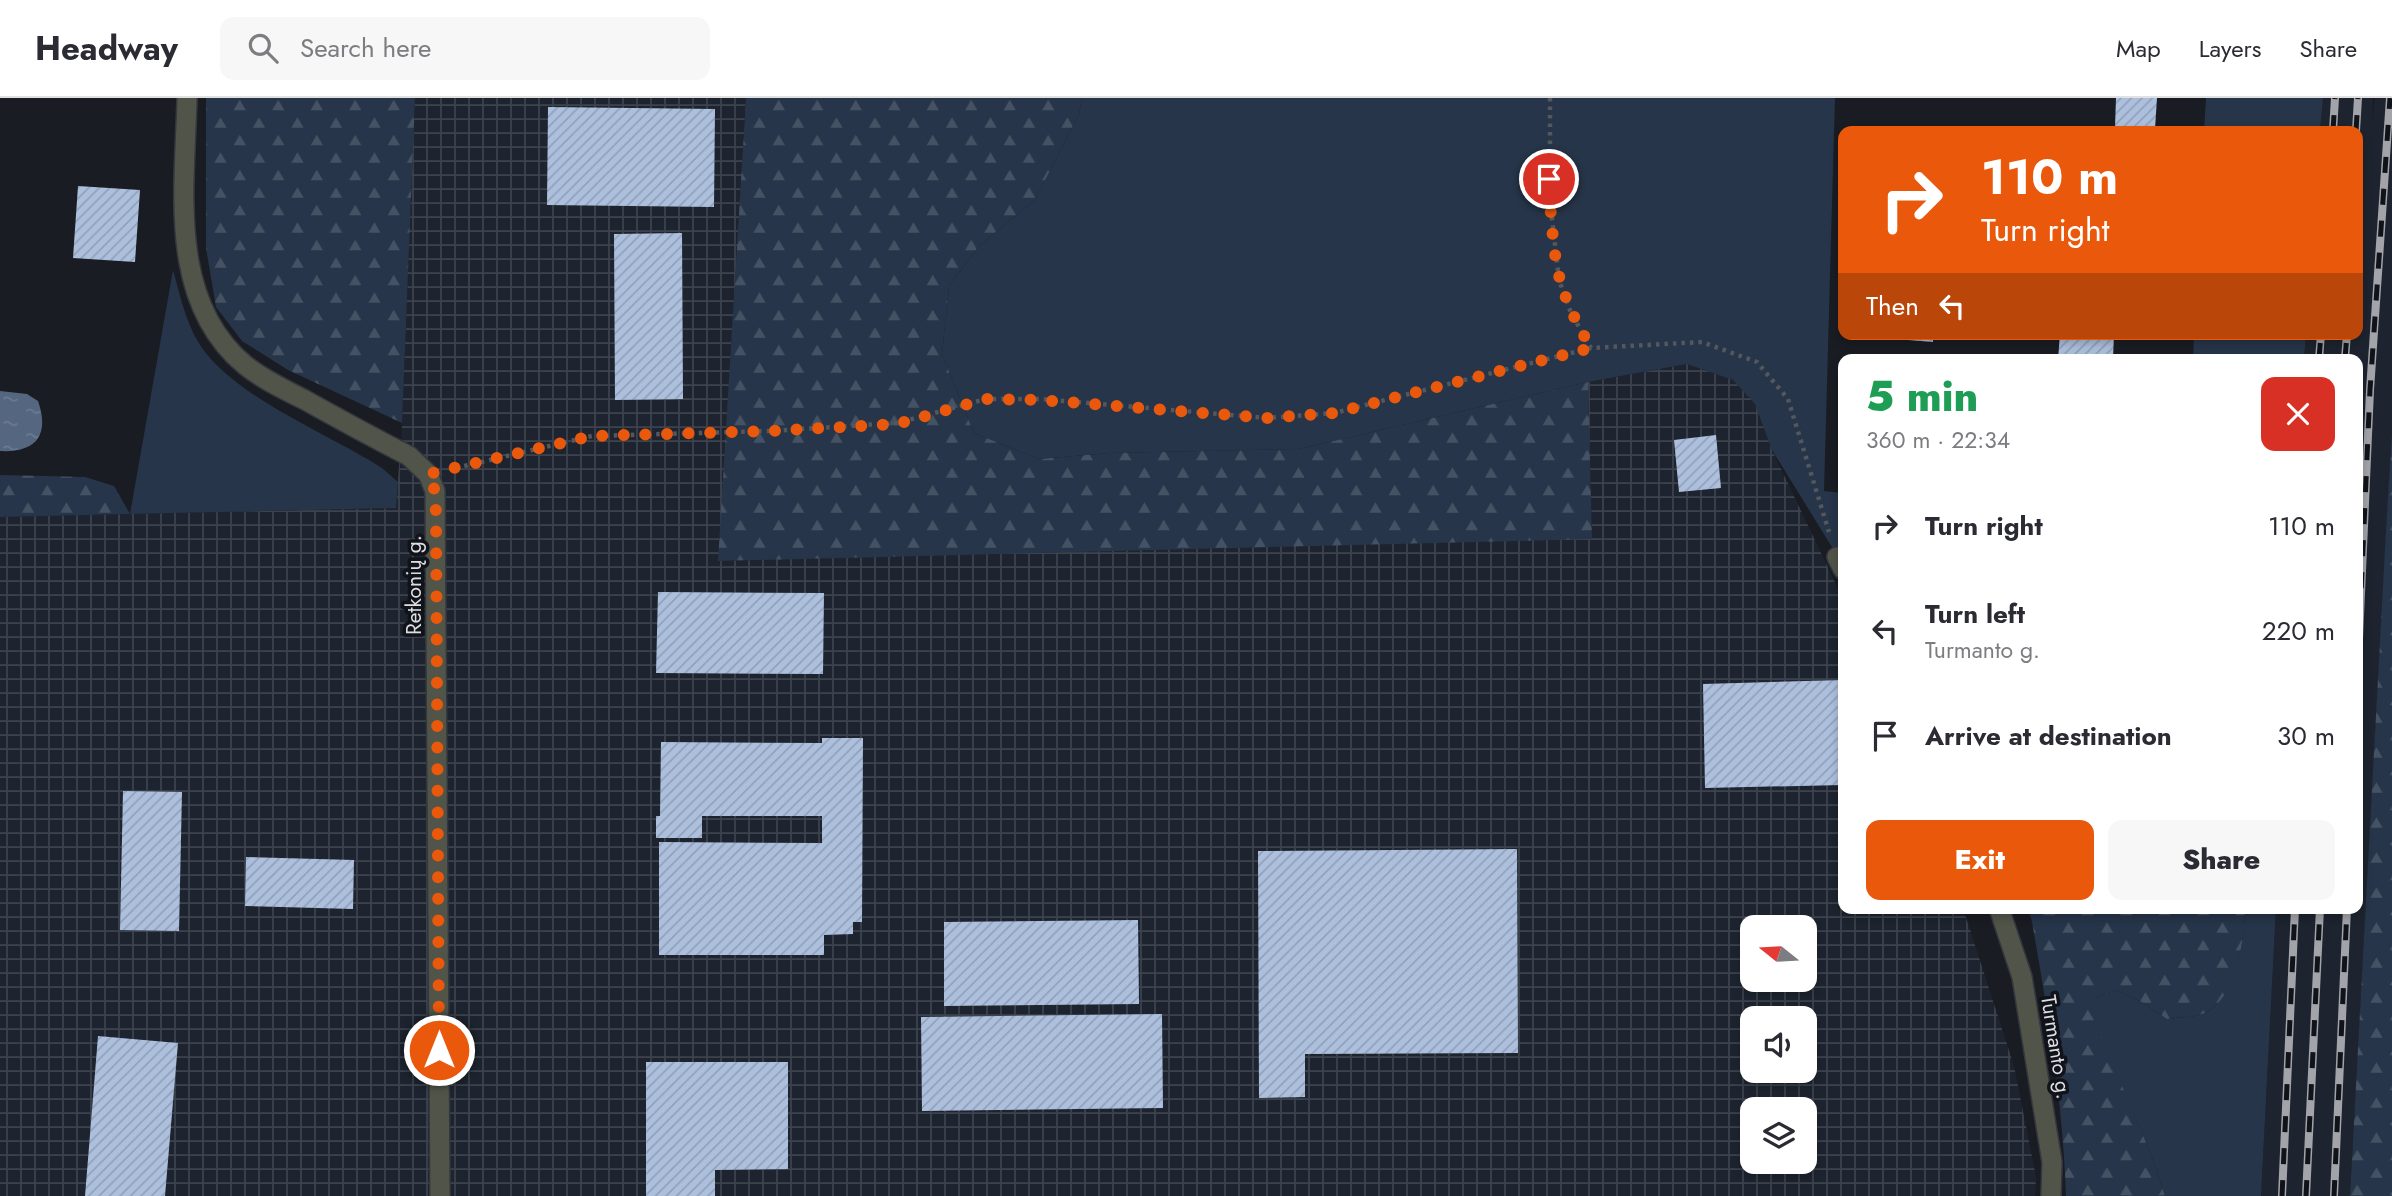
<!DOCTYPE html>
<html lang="en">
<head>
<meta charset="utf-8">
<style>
  :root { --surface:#fff; --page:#f7f7f7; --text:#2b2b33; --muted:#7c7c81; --line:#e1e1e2; --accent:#ea580c }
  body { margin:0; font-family:Jost,sans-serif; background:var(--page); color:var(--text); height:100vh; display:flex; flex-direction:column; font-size:26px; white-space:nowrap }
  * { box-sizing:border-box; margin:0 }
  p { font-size:23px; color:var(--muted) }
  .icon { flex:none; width:38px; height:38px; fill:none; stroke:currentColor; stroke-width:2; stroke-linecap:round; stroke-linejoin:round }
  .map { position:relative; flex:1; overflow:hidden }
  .side { position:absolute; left:1838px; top:256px; width:525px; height:560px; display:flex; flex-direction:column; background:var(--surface); border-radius:14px; box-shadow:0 4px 10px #0003 }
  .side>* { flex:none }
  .top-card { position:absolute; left:1838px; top:28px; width:525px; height:214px; border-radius:14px; box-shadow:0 4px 10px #0003; background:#ea580c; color:#fff; overflow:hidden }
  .needle { width:46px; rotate:288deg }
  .controls { position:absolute; left:1740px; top:817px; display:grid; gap:14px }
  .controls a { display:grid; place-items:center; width:77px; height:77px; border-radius:14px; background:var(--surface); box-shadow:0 4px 10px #0003; font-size:35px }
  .pin { position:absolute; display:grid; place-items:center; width:60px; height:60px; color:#fff; margin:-30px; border:4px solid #fff; border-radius:50%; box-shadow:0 2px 7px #0007 }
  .me { position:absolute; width:77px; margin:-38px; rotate:0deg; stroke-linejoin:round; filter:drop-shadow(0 0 5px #0008) }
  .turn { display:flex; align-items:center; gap:24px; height:147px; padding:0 28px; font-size:32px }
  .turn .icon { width:91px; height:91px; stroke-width:2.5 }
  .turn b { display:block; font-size:49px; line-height:60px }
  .then { display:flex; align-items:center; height:66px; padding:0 28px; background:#0003; gap:14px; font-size:26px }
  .round { display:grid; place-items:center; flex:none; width:74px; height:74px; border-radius:14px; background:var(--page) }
  .summary { display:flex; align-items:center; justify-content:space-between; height:119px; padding:0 28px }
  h1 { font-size:42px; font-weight:800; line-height:52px; color:#1e9e55 }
  .cta { display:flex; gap:14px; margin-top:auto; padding:14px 28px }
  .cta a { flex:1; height:80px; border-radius:14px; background:var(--accent); color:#fff; font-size:28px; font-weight:800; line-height:80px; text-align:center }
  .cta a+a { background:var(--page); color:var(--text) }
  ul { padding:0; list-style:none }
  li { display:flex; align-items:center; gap:21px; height:105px; padding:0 28px }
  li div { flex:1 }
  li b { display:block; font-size:26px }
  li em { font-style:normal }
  header { display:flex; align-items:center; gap:42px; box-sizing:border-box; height:98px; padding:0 35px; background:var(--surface); border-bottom:2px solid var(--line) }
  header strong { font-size:33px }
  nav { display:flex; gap:38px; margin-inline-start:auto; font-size:24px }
  .search { width:490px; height:63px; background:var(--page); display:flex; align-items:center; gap:18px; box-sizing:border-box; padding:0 24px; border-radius:14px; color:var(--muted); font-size:26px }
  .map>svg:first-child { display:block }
  .built { fill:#1d242f }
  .industrial { fill:url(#industrial-grid); fill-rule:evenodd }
  .grass { fill:#263549 }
  .forest { fill:url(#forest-firs) }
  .water { fill:url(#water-ripples) }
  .building { fill:url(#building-hatch) }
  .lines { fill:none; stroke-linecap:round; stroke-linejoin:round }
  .minor-casing { stroke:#34373d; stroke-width:22 }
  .path { stroke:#54575c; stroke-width:4.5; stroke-dasharray:3.5 5; stroke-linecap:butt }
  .minor { stroke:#515549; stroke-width:19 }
  .rail-casing { stroke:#a2a4a9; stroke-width:8 }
  .rail { stroke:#101319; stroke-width:5; stroke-dasharray:16; stroke-linecap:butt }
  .route { stroke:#ea580c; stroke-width:12; stroke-dasharray:0 21.6 }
  .labels { text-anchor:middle; stroke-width:7; stroke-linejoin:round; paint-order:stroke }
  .street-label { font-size:21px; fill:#dcdee2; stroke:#101319 }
</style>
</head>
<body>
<header>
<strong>Headway</strong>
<div class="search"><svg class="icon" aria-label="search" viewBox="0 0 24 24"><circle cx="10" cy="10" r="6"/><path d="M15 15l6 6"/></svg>Search here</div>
<nav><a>Map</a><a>Layers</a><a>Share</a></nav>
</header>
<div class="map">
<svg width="2392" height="1098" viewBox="0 0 2392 1098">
  <defs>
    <pattern id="industrial-grid" width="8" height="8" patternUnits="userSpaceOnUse" patternTransform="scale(1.75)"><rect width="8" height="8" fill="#1d242f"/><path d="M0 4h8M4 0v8" fill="none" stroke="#3d434d"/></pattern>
    <pattern id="forest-firs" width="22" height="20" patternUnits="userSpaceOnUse" patternTransform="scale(1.75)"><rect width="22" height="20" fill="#263549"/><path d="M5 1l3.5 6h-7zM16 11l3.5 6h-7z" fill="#455263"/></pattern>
    <pattern id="water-ripples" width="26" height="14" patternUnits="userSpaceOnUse" patternTransform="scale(1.75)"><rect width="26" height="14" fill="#546680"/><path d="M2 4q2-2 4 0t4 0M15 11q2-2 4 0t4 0" fill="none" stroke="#6c7b92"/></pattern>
    <pattern id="building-hatch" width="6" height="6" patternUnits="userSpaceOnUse" patternTransform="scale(1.75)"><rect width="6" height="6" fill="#acc0de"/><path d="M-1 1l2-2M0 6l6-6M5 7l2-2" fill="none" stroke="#92a1b8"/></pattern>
  </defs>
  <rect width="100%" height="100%" fill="#191c22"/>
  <path class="built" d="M2323 0H2373L2372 23 2375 0H2392V334L2350 1098H2261L2276 810H2357V261H2304L2306 236H2357V33H2320Z"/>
  <path class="industrial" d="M415 0H746L719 463 1592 440 1588 284 1687 266 1733 282 1756 306 1772 352 1843 501V810H1963L2014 968 2036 1079 2035 1098H0V419L396 410 402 325ZM1752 830H1804V882H1752ZM1752 920H1804V973H1752ZM1752 1012H1804V1064H1752Z"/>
  <path class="grass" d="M1082 0H1835L1824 393 1843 395V467L1772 352 1755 306 1733 282 1687 266 1588 284 1299 351 1110 355 1039 361 974 335 942 256 949 188 979 148 1035 102 1079 16Z
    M2206 0H2323L2320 33H2204Z
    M173 172C180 197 186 225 200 247 234 299 329 336 382 370L398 384 396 410 130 416Z
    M2194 236H2306L2304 261H2193Z
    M2245 810H2276L2261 1098H2165L2150 1054 2092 919 2099 898 2116 892 2140 903 2167 921C2178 919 2195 920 2205 915 2235 902 2245 839 2245 810Z"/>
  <path class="forest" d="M206 0H415L402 325 288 272 242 243 216 209 206 150Z
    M746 0H1082L1079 16 1035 102 979 148 949 188 942 256 974 335 1039 361 1110 355 1299 351 1588 284 1592 441 718 463Z
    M2392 334V1098H2350L2386 433Z
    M0 377 85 379 114 388 130 416 0 419Z
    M2028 810H2245C2245 840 2236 901 2205 915 2195 920 2178 919 2167 921L2140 903 2116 892 2099 898 2093 919 2150 1054 2165 1098H2066C2063 1005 2048 915 2032 824Z"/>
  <path class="water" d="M0 293 27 296 38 303C50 337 36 355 0 353Z"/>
  <path class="building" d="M2116 0H2157L2155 31 2115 29Z
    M548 9 715 11 714 109 547 107Z
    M78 88 140 92 135 164 73 160Z
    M682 135 683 301 615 302 614 136Z
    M1883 236H1933V244L1883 240Z
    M2060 236H2114L2113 261H2058Z
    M1716 337 1721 390 1679 394 1674 342Z
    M658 494 824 495 823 576 656 575Z
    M1843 582V687L1705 690 1703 586Z
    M822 640H863L862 824H853V836L824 837V857H659V744L822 745V718H702V740H656V718H660L661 644 822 645Z
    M123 693 182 694 179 833 120 832Z
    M1517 751 1518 955 1305 956V999L1259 1000 1258 753Z
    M246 759 354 762 353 811 245 808Z
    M1138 822 1139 906 944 908V824Z
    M1162 916 1163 1010 922 1013 921 919Z
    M98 938 178 945 165 1098H85Z
    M646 964H788V1071L715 1072V1098H646Z"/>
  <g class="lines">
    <g class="minor-casing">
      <path id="minor" d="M187 0C185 90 167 202 245 267 262 281 285 292 305 302 339 321 374 340 409 358L428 376 435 393 440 1098
        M1837 459 1843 471
        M1999 810 2022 879 2052 1064 2051 1098"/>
    </g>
    <path class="path" d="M1550 0V103L1559 182 1571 215 1591 250 1702 244 1757 264 1788 301 1829 434
      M456 370 592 338 770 333 897 325 986 301H1041L1267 320 1334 315 1591 250"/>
    <use href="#minor" class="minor"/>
    <g class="rail-casing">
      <path id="rail" d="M2333 33 2335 0
        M2356 33 2358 0
        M2319 261 2321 236
        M2345 261 2347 236
        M2357 586 2370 292 2390 0
        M2282 1098 2295 810
        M2306 1098 2320 810
        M2334 1098 2347 810"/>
    </g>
    <use href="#rail" class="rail"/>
  </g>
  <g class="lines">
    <path class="route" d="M439 952 436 417 435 393 428 376 592 338 770 333 897 326 986 301 1041 302 1267 320 1334 315 1591 250C1579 229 1568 209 1561 185 1553 159 1550 109 1549 81"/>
  </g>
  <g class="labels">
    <g class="street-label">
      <text transform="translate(414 487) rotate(-90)" y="7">Retkonių g.</text>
      <text transform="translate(2056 949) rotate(81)" y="7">Turmanto g.</text>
    </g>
  </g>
</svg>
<div class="controls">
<a><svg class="needle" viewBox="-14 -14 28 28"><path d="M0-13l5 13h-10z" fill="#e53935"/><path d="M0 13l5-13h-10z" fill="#7c7c81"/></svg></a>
<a><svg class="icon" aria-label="sound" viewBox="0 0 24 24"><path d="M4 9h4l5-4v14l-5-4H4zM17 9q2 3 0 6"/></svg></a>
<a><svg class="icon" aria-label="layers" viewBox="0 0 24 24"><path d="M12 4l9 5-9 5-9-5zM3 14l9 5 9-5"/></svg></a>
</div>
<div class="pin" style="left:1549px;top:81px;background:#d93025"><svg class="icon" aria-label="arrive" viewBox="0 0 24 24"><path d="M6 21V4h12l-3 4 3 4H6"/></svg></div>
<svg class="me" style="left:439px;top:952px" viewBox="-20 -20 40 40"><circle r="17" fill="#ea580c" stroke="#fff" stroke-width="3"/><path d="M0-11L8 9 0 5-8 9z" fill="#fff"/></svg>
<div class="top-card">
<div class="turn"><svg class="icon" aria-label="right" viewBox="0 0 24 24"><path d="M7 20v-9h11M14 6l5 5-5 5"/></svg><div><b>110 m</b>Turn right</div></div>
<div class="then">Then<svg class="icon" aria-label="left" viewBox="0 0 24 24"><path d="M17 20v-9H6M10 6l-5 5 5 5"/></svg></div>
</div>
<section class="side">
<div class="summary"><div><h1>5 min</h1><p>360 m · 22:34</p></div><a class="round" style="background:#d93025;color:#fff"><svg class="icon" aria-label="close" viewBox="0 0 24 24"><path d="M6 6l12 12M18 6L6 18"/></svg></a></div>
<ul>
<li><svg class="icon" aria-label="right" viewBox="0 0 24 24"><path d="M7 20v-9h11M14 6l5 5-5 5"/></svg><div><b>Turn right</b></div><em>110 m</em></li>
<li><svg class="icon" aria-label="left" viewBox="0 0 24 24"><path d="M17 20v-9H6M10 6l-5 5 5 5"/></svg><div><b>Turn left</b><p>Turmanto g.</p></div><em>220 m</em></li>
<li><svg class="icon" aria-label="arrive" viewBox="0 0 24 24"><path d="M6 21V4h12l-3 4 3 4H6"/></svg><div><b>Arrive at destination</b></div><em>30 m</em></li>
</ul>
<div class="cta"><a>Exit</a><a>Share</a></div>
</section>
</div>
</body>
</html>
